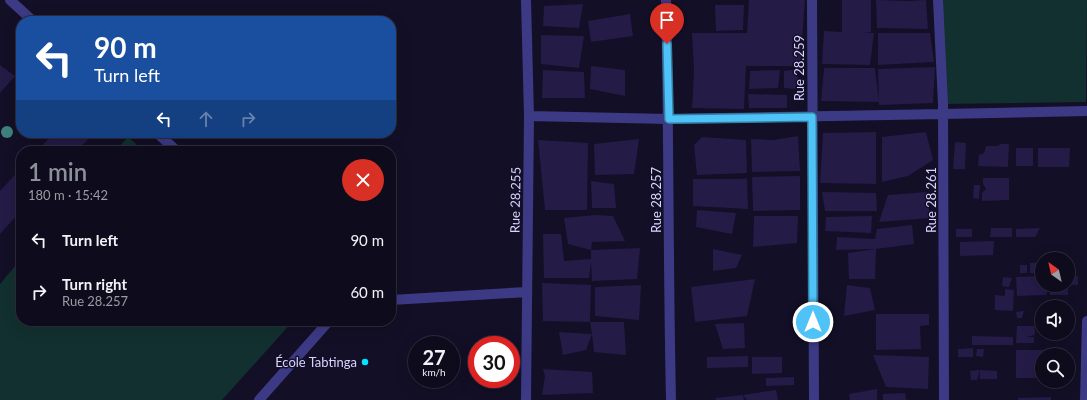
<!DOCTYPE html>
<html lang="en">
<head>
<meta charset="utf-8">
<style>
  :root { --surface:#0e0b1c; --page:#1c1929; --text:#f1f3f6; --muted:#9b9ba3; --line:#2e2b3b; --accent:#8c9099 }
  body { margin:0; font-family:Lato,sans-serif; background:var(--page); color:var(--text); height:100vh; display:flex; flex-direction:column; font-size:15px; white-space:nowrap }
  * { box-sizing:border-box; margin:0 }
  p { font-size:13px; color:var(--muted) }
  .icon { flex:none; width:22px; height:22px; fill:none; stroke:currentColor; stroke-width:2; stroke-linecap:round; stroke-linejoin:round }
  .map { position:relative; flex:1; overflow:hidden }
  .side { position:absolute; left:16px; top:146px; width:380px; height:180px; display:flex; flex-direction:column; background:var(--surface); border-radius:16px; box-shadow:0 4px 16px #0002,0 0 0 1px var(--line) }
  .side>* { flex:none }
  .top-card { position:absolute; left:16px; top:16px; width:380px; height:122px; border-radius:16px; box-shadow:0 4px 16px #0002,0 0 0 1px var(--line); background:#1a4fa0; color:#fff; overflow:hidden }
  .needle { width:26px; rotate:326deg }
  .tools { position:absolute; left:1035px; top:252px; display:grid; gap:8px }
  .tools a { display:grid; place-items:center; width:40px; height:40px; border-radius:50%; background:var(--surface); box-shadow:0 4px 16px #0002,0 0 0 1px var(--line); font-size:20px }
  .speed { position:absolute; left:408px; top:336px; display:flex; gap:8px; font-size:20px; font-weight:700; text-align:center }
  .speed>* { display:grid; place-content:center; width:52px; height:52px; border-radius:50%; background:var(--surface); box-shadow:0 4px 16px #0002,0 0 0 1px var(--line); line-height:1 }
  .speed small { font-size:10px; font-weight:400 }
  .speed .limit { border:6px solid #d22; background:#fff; color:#111 }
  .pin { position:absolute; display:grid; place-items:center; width:34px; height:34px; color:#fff; margin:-41px -17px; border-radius:50% 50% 50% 0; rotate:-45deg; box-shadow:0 0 4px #0007 }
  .pin .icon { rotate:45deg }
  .me { position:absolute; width:44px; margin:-22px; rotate:0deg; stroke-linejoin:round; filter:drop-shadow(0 0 3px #0008) }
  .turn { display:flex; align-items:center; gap:14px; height:84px; padding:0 12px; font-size:18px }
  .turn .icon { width:52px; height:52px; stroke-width:2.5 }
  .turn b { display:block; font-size:28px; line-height:34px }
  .lanes { display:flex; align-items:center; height:38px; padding:0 12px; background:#0003; justify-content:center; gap:20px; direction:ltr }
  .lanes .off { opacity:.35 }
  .round { display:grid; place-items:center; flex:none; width:42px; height:42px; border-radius:21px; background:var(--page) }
  .summary { display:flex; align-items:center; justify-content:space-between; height:68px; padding:0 12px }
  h1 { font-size:24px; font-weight:600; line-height:30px; color:var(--accent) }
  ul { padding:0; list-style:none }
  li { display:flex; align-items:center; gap:12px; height:52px; padding:0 12px }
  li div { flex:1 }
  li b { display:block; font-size:15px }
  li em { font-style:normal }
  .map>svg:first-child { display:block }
  .green { fill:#12302f }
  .building { fill:#241b47 }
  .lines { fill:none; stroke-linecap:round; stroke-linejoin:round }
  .minor { stroke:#3d3a85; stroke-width:10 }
  .tree { fill:#3d827b }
  .route-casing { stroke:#337fa1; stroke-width:10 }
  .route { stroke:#4fc3f7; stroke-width:7 }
  .poi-dot { fill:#00e5ff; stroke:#130f26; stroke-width:1.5 }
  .labels { text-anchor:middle; stroke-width:3; stroke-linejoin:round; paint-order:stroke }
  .street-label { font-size:13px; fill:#d9d4ff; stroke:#130f26 }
  .poi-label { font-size:13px; fill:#d9d4ff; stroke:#130f26; text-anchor:end }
</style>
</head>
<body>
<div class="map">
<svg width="1087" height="400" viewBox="0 0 1087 400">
  <rect width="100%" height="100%" fill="#130f26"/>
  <path class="green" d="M938 0H1087L1086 102 943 104Z
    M128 137 144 151H115Z
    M21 259V321H293L222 400H0V284Z"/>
  <path class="building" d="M749 0H805L800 66H746L744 109 692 108 694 71 692 33H747Z
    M842 0H871V32H862L874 33 870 65 822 64 824 31 842 32Z
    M876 0 908 1 926 0 928 29 877 28Z
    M583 4 579 28 543 26 544 6Z
    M715 5H744L743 30 716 31Z
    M630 14 633 36 591 42 588 21Z
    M878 33H930L934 62 878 65Z
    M541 35 584 36 579 68 541 64Z
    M0 65 15 76 0 93Z
    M591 66 625 70V96L590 89Z
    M935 67 933 103 879 105 878 69Z
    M824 68H875L879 102 821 101Z
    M799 69 796 89 784 88V71Z
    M543 70 584 72 585 98H542Z
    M780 70 778 88 749 89 750 71Z
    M748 94 787 95V108H749Z
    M876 132V184L820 183 823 133Z
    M926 132 933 160 908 176 882 182V137Z
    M54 133H94L77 151H37Z
    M798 136 800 171 752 172 751 139 774 140Z
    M702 137 746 140 747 173 697 175 694 145Z
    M639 139 634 174 595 175 594 144Z
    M538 140 588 143 587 210H545Z
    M955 142 966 143 965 169H953Z
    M1001 144H1009L1008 167 978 166 979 155 984 153 986 146H997Z
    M1016 148H1033V166H1016Z
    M1038 148H1070L1069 167H1038Z
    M21 168V211L0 234V191Z
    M800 176V210L753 211 752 177Z
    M747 178 748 209 693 206V179H742Z
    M983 178H1009V200L982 201V193L986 189 983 184Z
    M591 181 614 184 616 208H592Z
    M974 185H980L979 199 973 198Z
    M822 192 876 193 877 211H825Z
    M927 192 930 218 879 222 888 195Z
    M697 210 736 213 732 234 696 227Z
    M595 215 613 216 625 241 592 242 591 250 640 248 637 279 592 281 591 262 589 278H544L543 234H561L564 261 591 259V250L568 244 564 218Z
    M754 216H798L797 243 753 247Z
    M872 216 871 233 825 231 826 217Z
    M912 225 914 244 876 249 836 250 837 237 875 239 877 229Z
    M991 228H1012V237H990Z
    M1040 228 1035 237H1016V229Z
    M956 229H972V237H956Z
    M994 241 993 255 960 256V242Z
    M713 249 742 255 736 268 713 271Z
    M876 249 875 279H849L848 253Z
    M1042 262V273H1030V263Z
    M1020 265H1027V273H1020Z
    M1042 276V285H1046L1047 295 1017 296 1016 277Z
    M1078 276V285H1068V277Z
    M1003 277 1012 278 1009 287 1002 286Z
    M755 279 747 316 695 322 691 287Z
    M542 283 591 285 590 322H624L626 355 594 352 592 334 586 350 563 355 559 332 592 334 590 322 543 321Z
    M641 285 639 320 595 316V287Z
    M847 285 870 288 875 310 844 316Z
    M1050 285H1068V295H1050Z
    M1005 289 1014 290 1013 311 995 310V295L1005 296Z
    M1024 311 1022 318H1017L1016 312Z
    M876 314H929V325L920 326 921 349 876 350Z
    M744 323 745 348 723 349 715 324Z
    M1017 326H1035V335L1026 337H1034V343H1016Z
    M972 336 1013 337V345H972Z
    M973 348V357H958V349Z
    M977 349H984L983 357 976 356Z
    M1016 350H1054L1057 355H1042V378H1016Z
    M873 355 929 357 928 389 886 387Z
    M748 356V367L707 368V357Z
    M752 357H782V373L752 374Z
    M543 369 592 372 593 393 542 395 545 376Z
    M980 370 997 371V379H980V370L977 380H971L970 371Z
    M794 377V385L766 386V378Z
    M877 389V400H850L849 394Z
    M776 390 778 400H747L743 395Z
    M905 393 906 400H883V394Z
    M743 395 744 400H716L715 398Z
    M1051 397V400H1018V398Z"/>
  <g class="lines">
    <path class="minor" d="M10 0 33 21
      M666 0C669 133 668 267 671 400
      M812 0 814 400
      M938 0 943 104 944 400
      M529 116 669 119 943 114 1087 111
      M157 133 177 151
      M391 300 527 292
      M259 400 329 321
      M526 400 529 116 526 0
      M1085 400 1087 321"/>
  </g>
  <circle class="tree" cx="7" cy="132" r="6"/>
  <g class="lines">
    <g class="route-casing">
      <path id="route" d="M667 44 669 119 812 117 813 322"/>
    </g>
    <use href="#route" class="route"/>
  </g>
  <circle class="poi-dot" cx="365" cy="362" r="4"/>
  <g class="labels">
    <g class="street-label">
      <text transform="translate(799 68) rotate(-90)" y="5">Rue 28.259</text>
      <text transform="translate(515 200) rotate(-89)" y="5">Rue 28.255</text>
      <text transform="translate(656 200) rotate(-90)" y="5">Rue 28.257</text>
      <text transform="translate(931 200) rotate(-90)" y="5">Rue 28.261</text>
    </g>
    <g class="poi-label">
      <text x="357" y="367">École Tabtinga</text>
    </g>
  </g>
</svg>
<div class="tools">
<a><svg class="needle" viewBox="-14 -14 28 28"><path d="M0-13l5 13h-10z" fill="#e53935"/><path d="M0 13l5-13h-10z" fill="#9b9ba3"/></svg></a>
<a><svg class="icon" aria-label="sound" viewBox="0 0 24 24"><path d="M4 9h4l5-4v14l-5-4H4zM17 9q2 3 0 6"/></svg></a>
<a><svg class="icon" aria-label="search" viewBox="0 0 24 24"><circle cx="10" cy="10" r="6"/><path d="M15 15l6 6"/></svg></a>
</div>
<div class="speed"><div>27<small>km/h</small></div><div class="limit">30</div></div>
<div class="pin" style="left:667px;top:44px;background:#d93025"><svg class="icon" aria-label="arrive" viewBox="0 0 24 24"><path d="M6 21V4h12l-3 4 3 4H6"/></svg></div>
<svg class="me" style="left:813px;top:322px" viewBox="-20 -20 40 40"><circle r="17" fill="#4fc3f7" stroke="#fff" stroke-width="3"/><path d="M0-11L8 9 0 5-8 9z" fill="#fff"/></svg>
<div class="top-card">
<div class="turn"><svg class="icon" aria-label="left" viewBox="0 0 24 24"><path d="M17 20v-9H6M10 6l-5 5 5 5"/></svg><div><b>90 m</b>Turn left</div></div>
<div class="lanes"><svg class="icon" aria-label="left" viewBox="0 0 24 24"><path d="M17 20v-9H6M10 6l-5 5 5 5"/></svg><svg class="icon off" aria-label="ahead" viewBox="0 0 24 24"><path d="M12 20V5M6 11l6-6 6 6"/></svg><svg class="icon off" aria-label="right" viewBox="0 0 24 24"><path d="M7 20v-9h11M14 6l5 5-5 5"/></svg></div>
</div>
<section class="side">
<div class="summary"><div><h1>1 min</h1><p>180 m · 15:42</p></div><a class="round" style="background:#d93025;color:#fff"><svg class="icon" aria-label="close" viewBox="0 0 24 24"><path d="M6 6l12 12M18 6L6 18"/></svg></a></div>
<ul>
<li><svg class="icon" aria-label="left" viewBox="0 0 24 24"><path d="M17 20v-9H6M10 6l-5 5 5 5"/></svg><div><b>Turn left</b></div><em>90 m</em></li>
<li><svg class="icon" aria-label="right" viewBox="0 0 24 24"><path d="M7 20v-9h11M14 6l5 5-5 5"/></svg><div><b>Turn right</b><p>Rue 28.257</p></div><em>60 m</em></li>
</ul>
</section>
</div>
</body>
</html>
